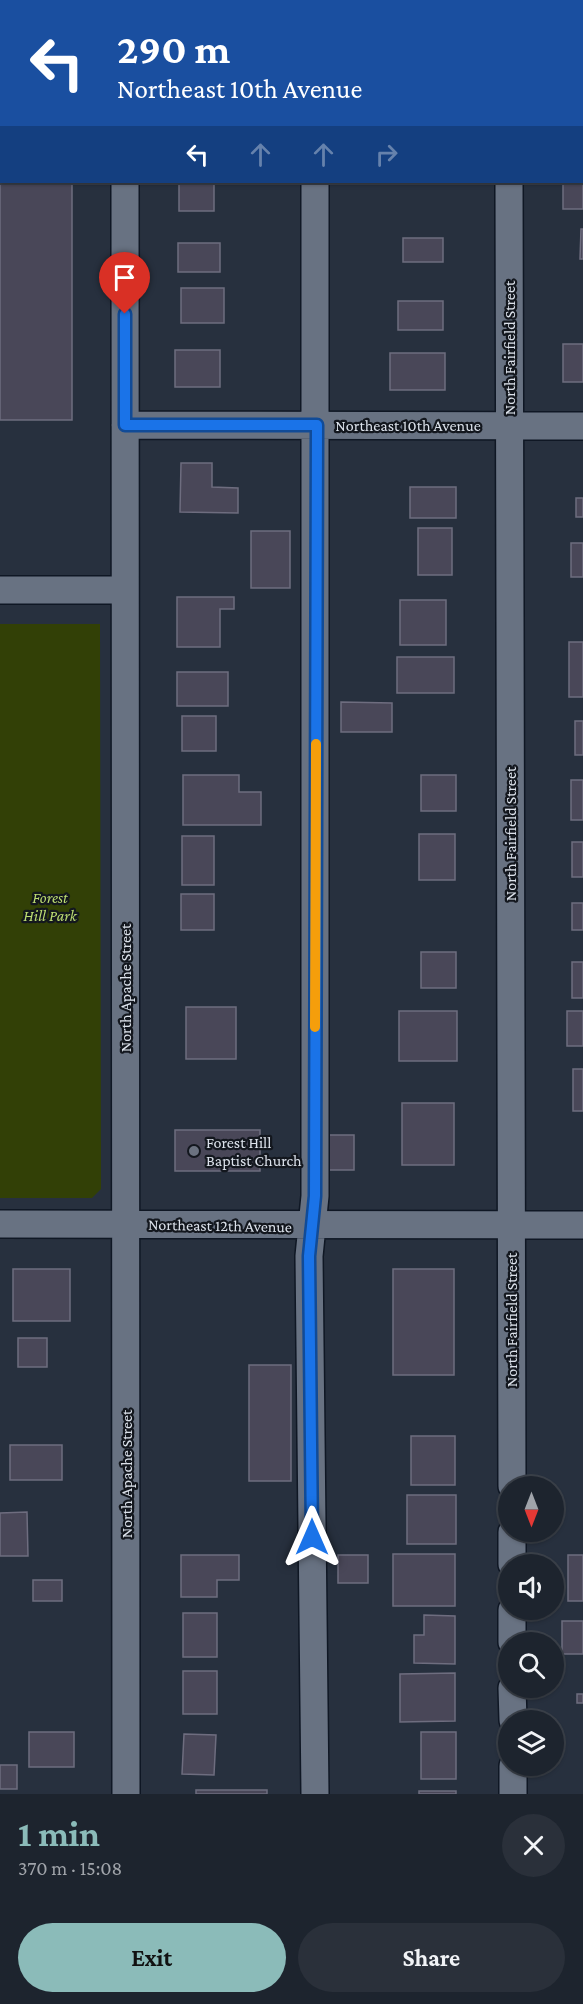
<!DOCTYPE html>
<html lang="en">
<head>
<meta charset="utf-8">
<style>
  :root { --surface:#1d242e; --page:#2a303a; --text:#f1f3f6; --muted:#a0a4aa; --line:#3b414a; --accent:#8bbbb9 }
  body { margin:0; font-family:"Crimson Pro",serif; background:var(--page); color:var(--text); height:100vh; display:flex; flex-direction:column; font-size:22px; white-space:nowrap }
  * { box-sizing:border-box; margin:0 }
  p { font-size:20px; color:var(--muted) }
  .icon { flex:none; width:33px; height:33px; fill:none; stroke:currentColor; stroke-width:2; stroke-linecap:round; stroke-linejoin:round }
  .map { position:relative; height:1794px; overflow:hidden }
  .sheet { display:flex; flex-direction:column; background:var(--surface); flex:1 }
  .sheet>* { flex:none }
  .guide { position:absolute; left:0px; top:0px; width:584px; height:183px; box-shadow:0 2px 4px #0004,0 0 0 2px var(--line); background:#1a4fa0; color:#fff; overflow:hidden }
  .needle { width:39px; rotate:180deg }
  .controls { position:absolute; left:498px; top:1476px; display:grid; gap:12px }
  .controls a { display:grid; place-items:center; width:66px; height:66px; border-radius:50%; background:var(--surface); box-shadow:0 2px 4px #0004,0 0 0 2px var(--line); font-size:30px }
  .pin { position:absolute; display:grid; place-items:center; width:51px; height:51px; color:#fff; margin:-62px -26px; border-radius:50% 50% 50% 0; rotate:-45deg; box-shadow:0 0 6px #0007 }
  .pin .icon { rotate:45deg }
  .me { position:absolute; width:66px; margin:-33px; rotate:0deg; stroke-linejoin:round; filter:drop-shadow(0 0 4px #0008) }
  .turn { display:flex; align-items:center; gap:21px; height:126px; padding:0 18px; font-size:27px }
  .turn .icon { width:78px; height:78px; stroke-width:2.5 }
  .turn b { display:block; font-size:42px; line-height:51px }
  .lanes { display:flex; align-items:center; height:57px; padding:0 18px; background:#0003; justify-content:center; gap:30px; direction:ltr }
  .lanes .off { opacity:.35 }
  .round { display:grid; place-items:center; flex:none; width:63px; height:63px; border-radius:32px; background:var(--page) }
  .summary { display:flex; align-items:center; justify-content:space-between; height:102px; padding:0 18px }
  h1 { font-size:36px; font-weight:700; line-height:45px; color:var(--accent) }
  .action { display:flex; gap:12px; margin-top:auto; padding:12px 18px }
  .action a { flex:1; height:69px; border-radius:36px; background:var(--accent); color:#111; font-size:24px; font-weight:700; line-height:69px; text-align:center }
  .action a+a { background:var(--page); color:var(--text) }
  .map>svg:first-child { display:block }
  .green { fill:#324006 }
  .building { fill:#494758; stroke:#6e6d7f; stroke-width:1.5 }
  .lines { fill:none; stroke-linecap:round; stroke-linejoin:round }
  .minor-casing { stroke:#0f1724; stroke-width:30 }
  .minor { stroke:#687282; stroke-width:27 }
  .route-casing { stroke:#114b97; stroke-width:15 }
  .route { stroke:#1a73e8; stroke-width:10 }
  .slow { stroke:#f59e0b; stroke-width:10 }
  .worship-dot { fill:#6b7280; stroke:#13171e; stroke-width:2 }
  .labels { text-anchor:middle; stroke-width:4.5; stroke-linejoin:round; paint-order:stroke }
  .street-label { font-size:16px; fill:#dce2eb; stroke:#13171e }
  .park-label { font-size:16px; font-style:italic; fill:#bcdc71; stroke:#13171e }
  .poi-label { font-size:16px; fill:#dce2eb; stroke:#13171e; text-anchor:start }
</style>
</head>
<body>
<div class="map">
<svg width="583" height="1794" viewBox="0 0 583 1794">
  <rect width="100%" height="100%" fill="#27303e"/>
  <path class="green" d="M0 624H100L101 1189 92 1198H0Z"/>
  <path class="building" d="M0 0H76L2 2V182H72V420H0Z
    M583 174V209H563V182H582Z
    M179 182H214V211H179Z
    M581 229H583V259H580Z
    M403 238H443V262H403Z
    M178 243H220V272H178Z
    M181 288H224V323H181Z
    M398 301H443V330H398Z
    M563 344H583V382H563Z
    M175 350H220V387H175Z
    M390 353H445V390H390Z
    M181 463H212V487L238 488V513L180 512Z
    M410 487H456V518H410Z
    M576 498H583V517H576Z
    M418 528H452V575H418Z
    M251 531H290V588H251Z
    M571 543H583V577H571Z
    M177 597H234V609H220V647H177Z
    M400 600H446V645H400Z
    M569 642H583V697H569Z
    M397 657H454V693H397Z
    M177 672H228V706H177Z
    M341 702 392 703V732H341Z
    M182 716H216V751H182Z
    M575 721H583V755H575Z
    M183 775H239V792H261V825H183Z
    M421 775H456V811H421Z
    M571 780H583V820H571Z
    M419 834H455V880H419Z
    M182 836H214V885H182Z
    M572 842H583V877H572Z
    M181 894H214V930H181Z
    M572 903H583V930H572Z
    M421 952H456V988H421Z
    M572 962H583V998H572Z
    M186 1007H236V1059H186Z
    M399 1011H457V1061H399Z
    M567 1011H583V1046H567Z
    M573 1069H583V1111H573Z
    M402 1103H454V1165H402Z
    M175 1130H260V1171H175Z
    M325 1135H354V1170H325Z
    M13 1269H70V1321H13Z
    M393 1269H454V1375H393Z
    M18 1338H47V1367H18Z
    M249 1365H291V1481H249Z
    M411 1436H455V1485H411Z
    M10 1445H62V1480H10Z
    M407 1495H456V1544H407Z
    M27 1512 28 1556H0V1513Z
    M393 1554H455V1606H393Z
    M181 1555H239V1580H217V1597H181Z
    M338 1555H368V1583H338Z
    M568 1555H583V1601H568Z
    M33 1580H62V1601H33Z
    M183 1613H217V1657H183Z
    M424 1615 455 1616V1664L414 1663V1635H424Z
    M562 1621H583V1654H562Z
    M183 1671H217V1714H183Z
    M455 1673V1721L400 1722V1674Z
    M577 1694H583V1703H577Z
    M29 1732H74V1767H29Z
    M421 1732H456V1779H421Z
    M184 1734 216 1735 214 1775 182 1774Z
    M0 1765H17V1789H0Z
    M196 1790H267V1794H196Z
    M419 1791H456V1794H419Z"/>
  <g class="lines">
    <g class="minor-casing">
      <path id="minor" d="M314 0V2
        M509 0V2
        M125 2V0
        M125 182 126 1794
        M509 182 512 1486
        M125 425 583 426
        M0 590H124
        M0 1224 583 1225
        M512 1532V1564
        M512 1610V1642
        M512 1688 513 1720
        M513 1766V1794
        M315 1794 309 1256 315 1196V182"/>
    </g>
    <use href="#minor" class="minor"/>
  </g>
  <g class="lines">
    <g class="route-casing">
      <path id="route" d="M125 314V425H317L315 1196 309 1256 312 1537"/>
    </g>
    <use href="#route" class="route"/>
    <path class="slow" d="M315 1027 316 744"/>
  </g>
  <circle class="worship-dot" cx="194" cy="1151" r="6"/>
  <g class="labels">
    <g class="street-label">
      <text transform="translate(509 348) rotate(-90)" y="6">North Fairfield Street</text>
      <text x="408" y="431">Northeast 10th Avenue</text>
      <text transform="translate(510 834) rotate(-90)" y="6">North Fairfield Street</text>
      <text transform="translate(125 988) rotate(-90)" y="6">North Apache Street</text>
      <text transform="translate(220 1225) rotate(1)" y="6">Northeast 12th Avenue</text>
      <text transform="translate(511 1320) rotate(-90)" y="6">North Fairfield Street</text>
      <text transform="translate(126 1474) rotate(-90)" y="6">North Apache Street</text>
    </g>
    <g class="park-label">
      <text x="50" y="903">Forest<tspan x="50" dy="18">Hill Park</tspan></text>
    </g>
    <g class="poi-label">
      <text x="206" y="1148">Forest Hill<tspan x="206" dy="18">Baptist Church</tspan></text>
    </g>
  </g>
</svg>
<div class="controls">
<a><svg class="needle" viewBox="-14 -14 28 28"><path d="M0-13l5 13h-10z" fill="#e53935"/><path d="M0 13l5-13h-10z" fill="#a0a4aa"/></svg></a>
<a><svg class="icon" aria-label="sound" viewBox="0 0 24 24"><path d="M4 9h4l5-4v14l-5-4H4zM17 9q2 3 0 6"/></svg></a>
<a><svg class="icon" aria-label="search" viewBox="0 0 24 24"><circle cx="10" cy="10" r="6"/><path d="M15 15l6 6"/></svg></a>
<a><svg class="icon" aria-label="layers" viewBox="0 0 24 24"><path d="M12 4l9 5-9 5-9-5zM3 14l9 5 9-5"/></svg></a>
</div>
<div class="pin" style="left:125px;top:314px;background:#d93025"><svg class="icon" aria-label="arrive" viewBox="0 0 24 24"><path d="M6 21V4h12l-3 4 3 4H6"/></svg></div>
<svg class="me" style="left:312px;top:1537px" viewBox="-20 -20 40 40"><path d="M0-17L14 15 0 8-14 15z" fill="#1a73e8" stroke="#fff" stroke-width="4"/></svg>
<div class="guide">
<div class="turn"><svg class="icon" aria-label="left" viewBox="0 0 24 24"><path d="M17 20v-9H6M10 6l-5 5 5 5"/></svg><div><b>290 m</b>Northeast 10th Avenue</div></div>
<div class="lanes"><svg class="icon" aria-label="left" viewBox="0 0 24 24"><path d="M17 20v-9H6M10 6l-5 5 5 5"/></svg><svg class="icon off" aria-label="ahead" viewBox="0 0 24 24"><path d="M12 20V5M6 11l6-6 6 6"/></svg><svg class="icon off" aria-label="ahead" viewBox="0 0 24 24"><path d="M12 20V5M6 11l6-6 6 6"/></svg><svg class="icon off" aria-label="right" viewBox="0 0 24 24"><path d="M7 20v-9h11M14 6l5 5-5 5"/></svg></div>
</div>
</div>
<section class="sheet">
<div class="summary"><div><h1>1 min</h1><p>370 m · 15:08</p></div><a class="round"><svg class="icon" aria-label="close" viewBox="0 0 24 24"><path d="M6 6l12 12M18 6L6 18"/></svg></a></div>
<div class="action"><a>Exit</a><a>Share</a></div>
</section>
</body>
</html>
